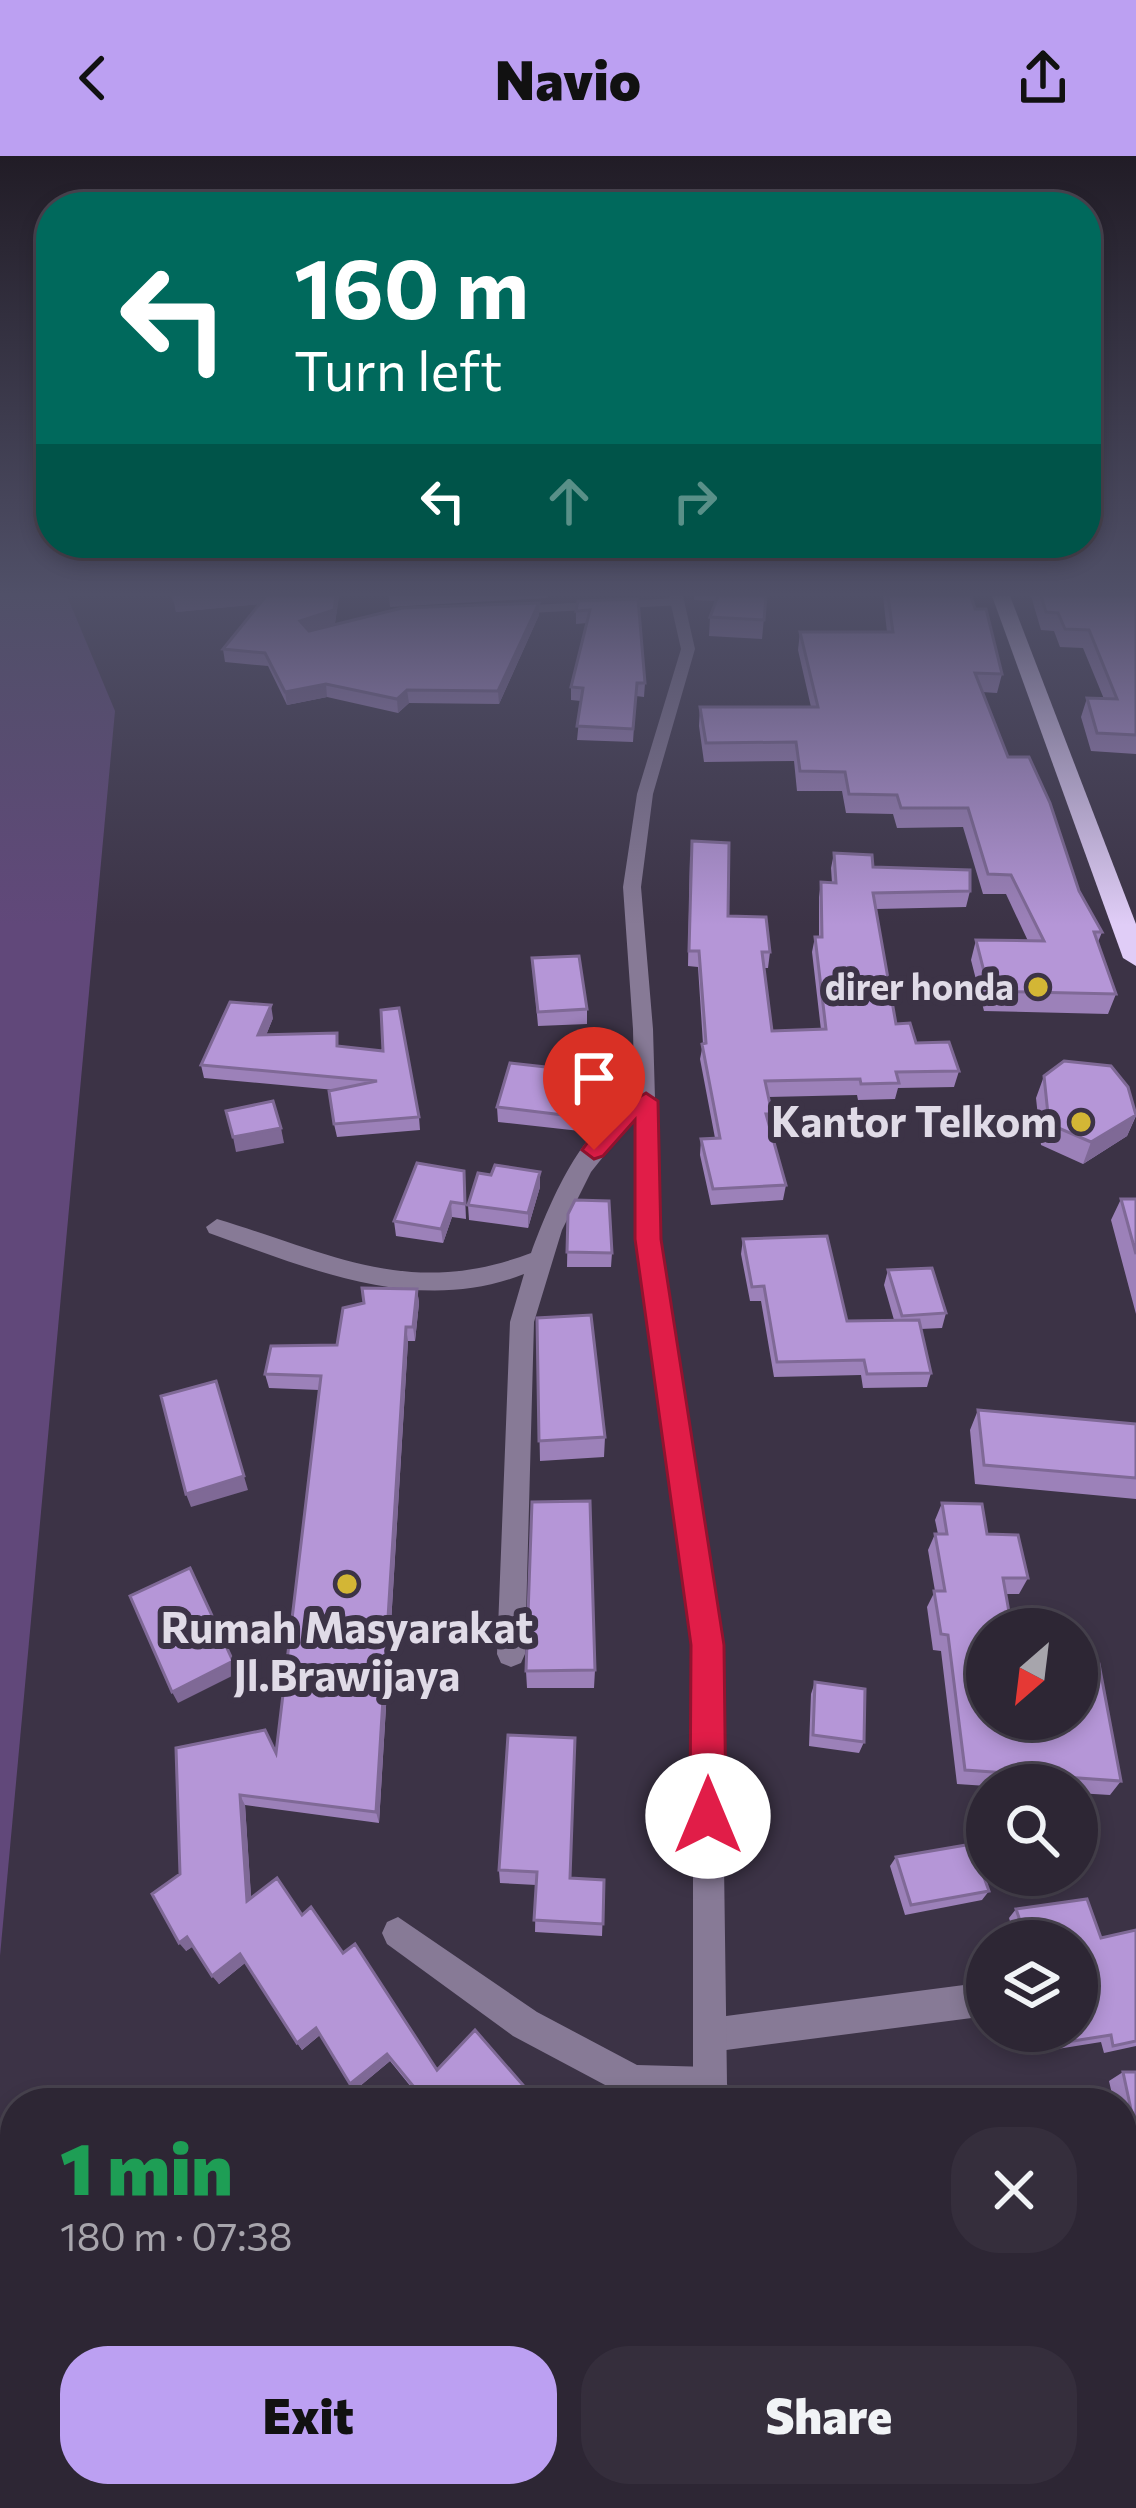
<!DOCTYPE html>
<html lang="en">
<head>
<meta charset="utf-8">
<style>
  :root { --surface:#2d2634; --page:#352e3c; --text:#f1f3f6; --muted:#a7a5ac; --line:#48434f; --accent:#bca0f2 }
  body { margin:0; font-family:Commissioner,sans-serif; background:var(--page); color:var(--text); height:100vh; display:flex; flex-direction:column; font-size:45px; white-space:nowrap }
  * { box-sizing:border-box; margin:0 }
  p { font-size:39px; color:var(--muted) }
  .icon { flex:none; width:66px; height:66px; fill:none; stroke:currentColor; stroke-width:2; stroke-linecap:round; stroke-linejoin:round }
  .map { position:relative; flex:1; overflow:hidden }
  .side { position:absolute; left:0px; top:1932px; width:1137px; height:420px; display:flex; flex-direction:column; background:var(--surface); border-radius:48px 48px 0 0; box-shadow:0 6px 18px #0003,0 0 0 3px var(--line) }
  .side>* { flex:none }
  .hud { position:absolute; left:36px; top:36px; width:1065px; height:366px; border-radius:48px; box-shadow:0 6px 18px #0003,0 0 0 3px var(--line); background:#00695c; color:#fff; overflow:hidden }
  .needle { width:78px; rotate:208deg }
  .buttons { position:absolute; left:966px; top:1452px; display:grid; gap:24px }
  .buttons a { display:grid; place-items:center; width:132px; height:132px; border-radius:50%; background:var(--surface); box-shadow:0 6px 18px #0003,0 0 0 3px var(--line); font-size:60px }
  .pin { position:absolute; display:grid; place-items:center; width:102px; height:102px; color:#fff; margin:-123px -51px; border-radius:50% 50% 50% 0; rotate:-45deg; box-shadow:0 0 12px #0007 }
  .pin .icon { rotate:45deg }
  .me { position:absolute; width:132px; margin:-66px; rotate:0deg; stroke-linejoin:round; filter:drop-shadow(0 0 9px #0008) }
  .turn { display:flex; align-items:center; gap:42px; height:252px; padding:0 60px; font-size:54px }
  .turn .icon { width:156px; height:156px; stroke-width:2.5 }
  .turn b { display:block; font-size:84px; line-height:102px }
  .lanes { display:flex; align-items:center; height:114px; padding:0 60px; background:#0003; justify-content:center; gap:60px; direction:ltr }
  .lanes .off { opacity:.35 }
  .round { display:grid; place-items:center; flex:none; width:126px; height:126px; border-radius:48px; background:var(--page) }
  .head { display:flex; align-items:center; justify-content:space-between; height:204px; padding:0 60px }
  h1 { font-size:72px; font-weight:800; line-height:90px; color:#1e9e55 }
  .button { display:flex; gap:24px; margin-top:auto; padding:24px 60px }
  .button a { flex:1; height:138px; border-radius:48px; background:var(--accent); color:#111; font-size:48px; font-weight:800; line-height:138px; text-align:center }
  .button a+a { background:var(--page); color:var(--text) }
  header { display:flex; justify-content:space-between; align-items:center; height:156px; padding:0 60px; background:var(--accent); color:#111; font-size:54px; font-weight:800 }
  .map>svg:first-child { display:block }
  .green { fill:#61487a }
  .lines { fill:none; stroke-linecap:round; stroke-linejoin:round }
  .minor { fill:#877a96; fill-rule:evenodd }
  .tertiary { fill:#877a96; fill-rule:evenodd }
  .trunk { fill:#e0cdf7; fill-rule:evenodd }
  .wall { fill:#9c81b9 }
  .shaded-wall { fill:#7f6996 }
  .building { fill:#b596d7; stroke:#7f6996; stroke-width:3 }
  .route { fill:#e11d48; stroke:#92132f; stroke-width:3 }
  .poi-dot { fill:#d3b635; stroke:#3c3346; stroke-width:4.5 }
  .labels { text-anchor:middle; stroke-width:12; stroke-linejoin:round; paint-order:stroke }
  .far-poi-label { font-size:36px; font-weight:bold; fill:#e0dbe7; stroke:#3c3346; text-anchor:end }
  .poi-label { font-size:42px; font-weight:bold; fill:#e0dbe7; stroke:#3c3346; text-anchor:end }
</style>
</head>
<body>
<header><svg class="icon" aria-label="back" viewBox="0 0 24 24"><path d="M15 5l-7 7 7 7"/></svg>Navio<svg class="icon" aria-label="share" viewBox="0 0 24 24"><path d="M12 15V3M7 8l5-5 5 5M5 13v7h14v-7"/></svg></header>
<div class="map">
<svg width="1136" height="2352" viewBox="0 0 1136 2352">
  <rect width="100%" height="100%" fill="#3c3346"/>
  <path class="green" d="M0 440H67L115 555 0 1800Z"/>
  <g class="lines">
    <path class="minor" d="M677 442 684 446 682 449 510 458 503 454 510 450Z
      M646 938 656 945 630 967 591 1016 562 1074 534 1166 525 1498 521 1507 511 1511 501 1507 497 1498 510 1166 524 1118C418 1160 310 1113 209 1077L206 1071 217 1063C333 1098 409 1143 531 1097 552 1041 585 960 646 938Z
      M398 1761 537 1856 637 1909 710 1911 722 1916 727 1928 722 1940 710 1945 634 1943 622 1938 513 1880 387 1788 382 1777 387 1766Z
      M987 1826V1860L711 1896 699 1891 694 1879 699 1867 711 1862Z"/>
    <path class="tertiary" d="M669 440H683L695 493 653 638 641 731 653 873 659 1083 721 1489 727 1928 733 1947H699L693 1928V1489L637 1083 633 873 623 731 637 638 681 493Z
      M859 2337H900L906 2352H865Z"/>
    <path class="trunk" d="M992 440H1010L1136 768V810L1123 802Z"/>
  </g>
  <path class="wall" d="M173 440H339L335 467 313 474 539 459 499 548 409 547 398 557 327 541 287 549 268 510 225 506 223 493 259 448 176 456Z
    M389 440H548L546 442 390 451Z
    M694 440H766L762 483 709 480 710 461 716 445 694 444Z
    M883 440H971L1002 518 997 537 982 536 1008 601 1102 776 1098 786 1116 838 1108 858 984 855 971 804 976 784 1028 785 1006 738H983L963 671 897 672 893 658 846 657 842 635H797L794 605 704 606 699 570 700 551H811L798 494 800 476H887Z
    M1031 440H1136V598L1091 595 1081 561 1087 542 1104 543 1083 492 1060 491 1054 475 1041 474Z
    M638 443 645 527 644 541 636 540 633 586 577 584 581 545 571 544V531L587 467 576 468V455Z
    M834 697 873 711 970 735 966 751 876 753 896 868 916 887 959 915 954 931 898 932 895 943 858 944 857 939 768 941 772 958 770 973 786 1029 783 1044 711 1049 700 999 701 983 715 982 700 903 703 888 698 811 688 810 690 700 728 760 770 796 768 812H764L772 875 821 874 812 796 815 781H819V741L821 726 832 727 831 712Z
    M532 802 587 853V868L538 870Z
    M273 862 266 879 339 890 419 961 420 974 337 981 334 968 335 934 204 922 201 909Z
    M1044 920 1136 960 1127 980 1083 1008 1041 989 1036 942Z
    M591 931 580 975 498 966 497 951Z
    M464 1015 466 1063 452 1061 443 1087 396 1080 394 1065Z
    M540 1031 528 1072 469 1064 468 1049Z
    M1121 1043H1136V1158L1111 1064Z
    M568 1058 612 1097 611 1111H567Z
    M743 1083 847 1165 894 1164 884 1129 888 1114 946 1157 942 1172 921 1173 931 1217 927 1231 863 1232 861 1219 774 1221 761 1145H750L741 1098Z
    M417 1133 419 1147 415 1185H408L379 1667 245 1649 251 1742 302 1759 343 1797 437 1914 530 1943 526 1947H424L390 1905 354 1935 320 1879 302 1894 245 1807 219 1828 193 1790 186 1795 180 1718 176 1592 276 1597 319 1234 269 1232 265 1218 337 1189Z
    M537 1162 605 1281 604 1301 540 1305Z
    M978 1254 1136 1268V1343L975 1328 970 1274Z
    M942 1347 987 1378 1028 1422 1019 1438H1006L987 1473 1121 1625 1110 1639 1077 1637V1629L987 1630 957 1628 941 1495 933 1494 927 1451 935 1435 928 1394 935 1378H938L935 1364Z
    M595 1514 594 1532H527L526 1515Z
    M815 1526 864 1586 859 1597 809 1590 811 1538Z
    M508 1579 570 1722 604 1724 602 1780 535 1776 536 1729 500 1727 499 1714Z
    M896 1701 989 1735 982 1744 905 1759 890 1710Z
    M1016 1753 1101 1782 1136 1774V1890L1104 1897 1101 1886 1051 1894 1045 1875H1077V1785H1016L1009 1762Z
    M1123 1916H1136V2136L1131 2137 1122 2136V2045L1134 2047 1122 1988V1947H1114L1109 1925Z"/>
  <path class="shaded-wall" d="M212 440H271L272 447 176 456 174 444Z
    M336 440H339L335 467 302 478 300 465Z
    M539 447V459L499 548 498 535Z
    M326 528 327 541 287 549 285 536Z
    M407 534 409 547 398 557 397 543Z
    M271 849 273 862 261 892 258 879Z
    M591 916V931L580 975V961Z
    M1136 959 1127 980 1083 1008 1091 986Z
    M281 972 284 987 236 996 233 981Z
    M540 1016V1031L528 1072V1057Z
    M451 1046 452 1061 443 1087 441 1073Z
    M417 1133 419 1147 415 1185 413 1171Z
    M406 1171 408 1185 379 1667 376 1656Z
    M216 1225 248 1334 191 1351 186 1338Z
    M233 1505 238 1517 178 1547 172 1536Z
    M240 1639 245 1649 252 1754 247 1745Z
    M187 1781 194 1790 186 1795 179 1787Z
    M240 1798 245 1807 219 1828 212 1820Z
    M316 1872 320 1879 302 1894 297 1887Z
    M387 1898 390 1905 354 1935 350 1928Z"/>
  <path class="building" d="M173 440H212L174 444Z
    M266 440H336L334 454 300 465 309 475 402 452 539 447 498 535 407 534 397 543 326 528 285 536 265 497 223 493Z
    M718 440H766L764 464 710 461Z
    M888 440H971L975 453H986L1002 518 975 517 1008 601H1029L1050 647 1079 735 1102 776H1094L1116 838 989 835 976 784 1044 785 1011 719 988 718 968 652H901L897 639 849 638 845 616 800 615 796 586 706 587 700 551H818L800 476H893Z
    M1041 440H1136V579L1097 577 1087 542 1117 543 1089 474 1065 473 1058 457 1046 456Z
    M638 443 645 527H637L633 573 577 570 583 532 571 531 590 454 576 455 578 445Z
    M692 685 729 687 728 760 766 761 770 796H762L772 875 826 873 815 781H822L821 726 836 727 834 697 872 699 873 711 970 714V735L873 737 896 868 910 867 916 887 949 886 959 915 896 916 899 927 861 928 860 923 765 925 772 958H766L786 1029 713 1033 701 983 720 982 702 888 706 887 699 795H689Z
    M579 800 587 853 538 856 532 802Z
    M230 846 271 849 258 879 337 877V890L383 895 381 854 399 852 419 961 334 968 329 935 377 925 201 909Z
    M1064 905 1111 910 1128 931 1136 959 1091 986 1049 968 1044 920Z
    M510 907 591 916 580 961 497 951Z
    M273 945 281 972 233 981 226 955Z
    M417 1007 464 1015 465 1048 451 1046 441 1073 394 1065Z
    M495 1009 540 1016 528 1057 468 1049 478 1017 491 1019Z
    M1121 1043H1136V1098Z
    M575 1044 609 1045 612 1097 567 1096 568 1058Z
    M827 1080 847 1165 919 1164 931 1217 867 1218 864 1204 777 1206 764 1130 752 1131 743 1083Z
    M932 1112 946 1157 902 1160 888 1114Z
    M362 1132 417 1133 413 1171H406L376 1656 240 1639 247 1745 277 1722 302 1759 311 1751 343 1797 355 1788 437 1914 475 1874 529 1936 519 1947H427L387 1898 350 1928 316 1872 297 1887 240 1798 212 1820 187 1781 179 1787 152 1738 180 1718 176 1592 265 1574 276 1597 321 1220 265 1218 271 1190 337 1189 343 1152 364 1147Z
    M591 1159 605 1281 539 1285 537 1162Z
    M216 1225 244 1320 186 1338 161 1240Z
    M978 1254 1136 1268V1322L984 1309Z
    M590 1345 595 1514 526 1515 532 1346Z
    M942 1347 982 1348 987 1378 1018 1379 1028 1422H1003L1012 1473H987V1563H1077V1507L1099 1508 1121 1625 965 1614 948 1479 941 1478 934 1435H945L935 1378H947Z
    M190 1412 233 1505 172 1536 130 1440Z
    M815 1526 865 1533 864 1586 813 1579Z
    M508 1579 575 1582 570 1722 604 1724 603 1768 534 1764 537 1716 499 1714Z
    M972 1688 989 1735 911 1749 896 1701Z
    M1087 1743 1101 1782 1136 1774V1885L1113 1890 1111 1879 1060 1887 1056 1875H1077V1785H1027L1016 1753Z
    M1123 1916H1136V1977Z
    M1122 2045 1136 2047V2131L1122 2129Z
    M619 2337H669L675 2352H624Z"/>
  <linearGradient id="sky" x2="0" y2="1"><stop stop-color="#211c26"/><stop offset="0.57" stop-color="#505068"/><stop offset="1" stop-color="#505068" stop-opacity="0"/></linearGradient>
  <rect width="1136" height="769" fill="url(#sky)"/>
  <path class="route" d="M646 937 658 945 661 1083 724 1489 726 1660 720 1673 708 1678 696 1673 690 1660 691 1489 635 1083V964L603 1000 594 1003 582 994 606 961Z"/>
  <g class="poi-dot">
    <circle cx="1038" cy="831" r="12"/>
    <circle cx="1081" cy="966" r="12"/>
    <circle cx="347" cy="1428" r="12"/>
  </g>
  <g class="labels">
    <g class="far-poi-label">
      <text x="1014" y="844">direr honda</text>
    </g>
    <g class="poi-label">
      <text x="1057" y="981">Kantor Telkom</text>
      <text x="347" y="1487" text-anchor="middle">Rumah Masyarakat<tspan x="347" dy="48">Jl.Brawijaya</tspan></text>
    </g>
  </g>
</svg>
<div class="buttons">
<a><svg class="needle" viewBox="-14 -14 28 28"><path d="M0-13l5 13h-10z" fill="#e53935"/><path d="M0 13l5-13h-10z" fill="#a7a5ac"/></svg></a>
<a><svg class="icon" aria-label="search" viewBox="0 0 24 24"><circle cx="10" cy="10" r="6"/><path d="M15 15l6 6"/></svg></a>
<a><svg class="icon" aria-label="layers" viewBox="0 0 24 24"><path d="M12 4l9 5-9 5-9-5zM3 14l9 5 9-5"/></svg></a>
</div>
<div class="pin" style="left:594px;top:994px;background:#d93025"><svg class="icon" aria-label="arrive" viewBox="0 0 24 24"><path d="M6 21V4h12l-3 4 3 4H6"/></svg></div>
<svg class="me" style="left:708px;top:1660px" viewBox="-20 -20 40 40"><circle r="19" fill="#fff"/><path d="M0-13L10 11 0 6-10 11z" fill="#e11d48"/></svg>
<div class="hud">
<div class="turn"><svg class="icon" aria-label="left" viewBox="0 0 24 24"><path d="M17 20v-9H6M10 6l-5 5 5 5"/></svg><div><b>160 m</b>Turn left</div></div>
<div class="lanes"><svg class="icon" aria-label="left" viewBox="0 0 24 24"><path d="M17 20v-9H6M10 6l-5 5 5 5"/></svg><svg class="icon off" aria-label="ahead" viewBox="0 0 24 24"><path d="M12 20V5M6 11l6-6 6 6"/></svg><svg class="icon off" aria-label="right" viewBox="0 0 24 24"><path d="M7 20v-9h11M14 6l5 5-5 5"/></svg></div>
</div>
<section class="side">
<div class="head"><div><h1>1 min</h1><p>180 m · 07:38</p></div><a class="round"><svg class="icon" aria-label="close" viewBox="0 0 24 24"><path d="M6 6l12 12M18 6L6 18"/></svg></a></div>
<div class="button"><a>Exit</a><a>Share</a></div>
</section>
</div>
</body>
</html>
